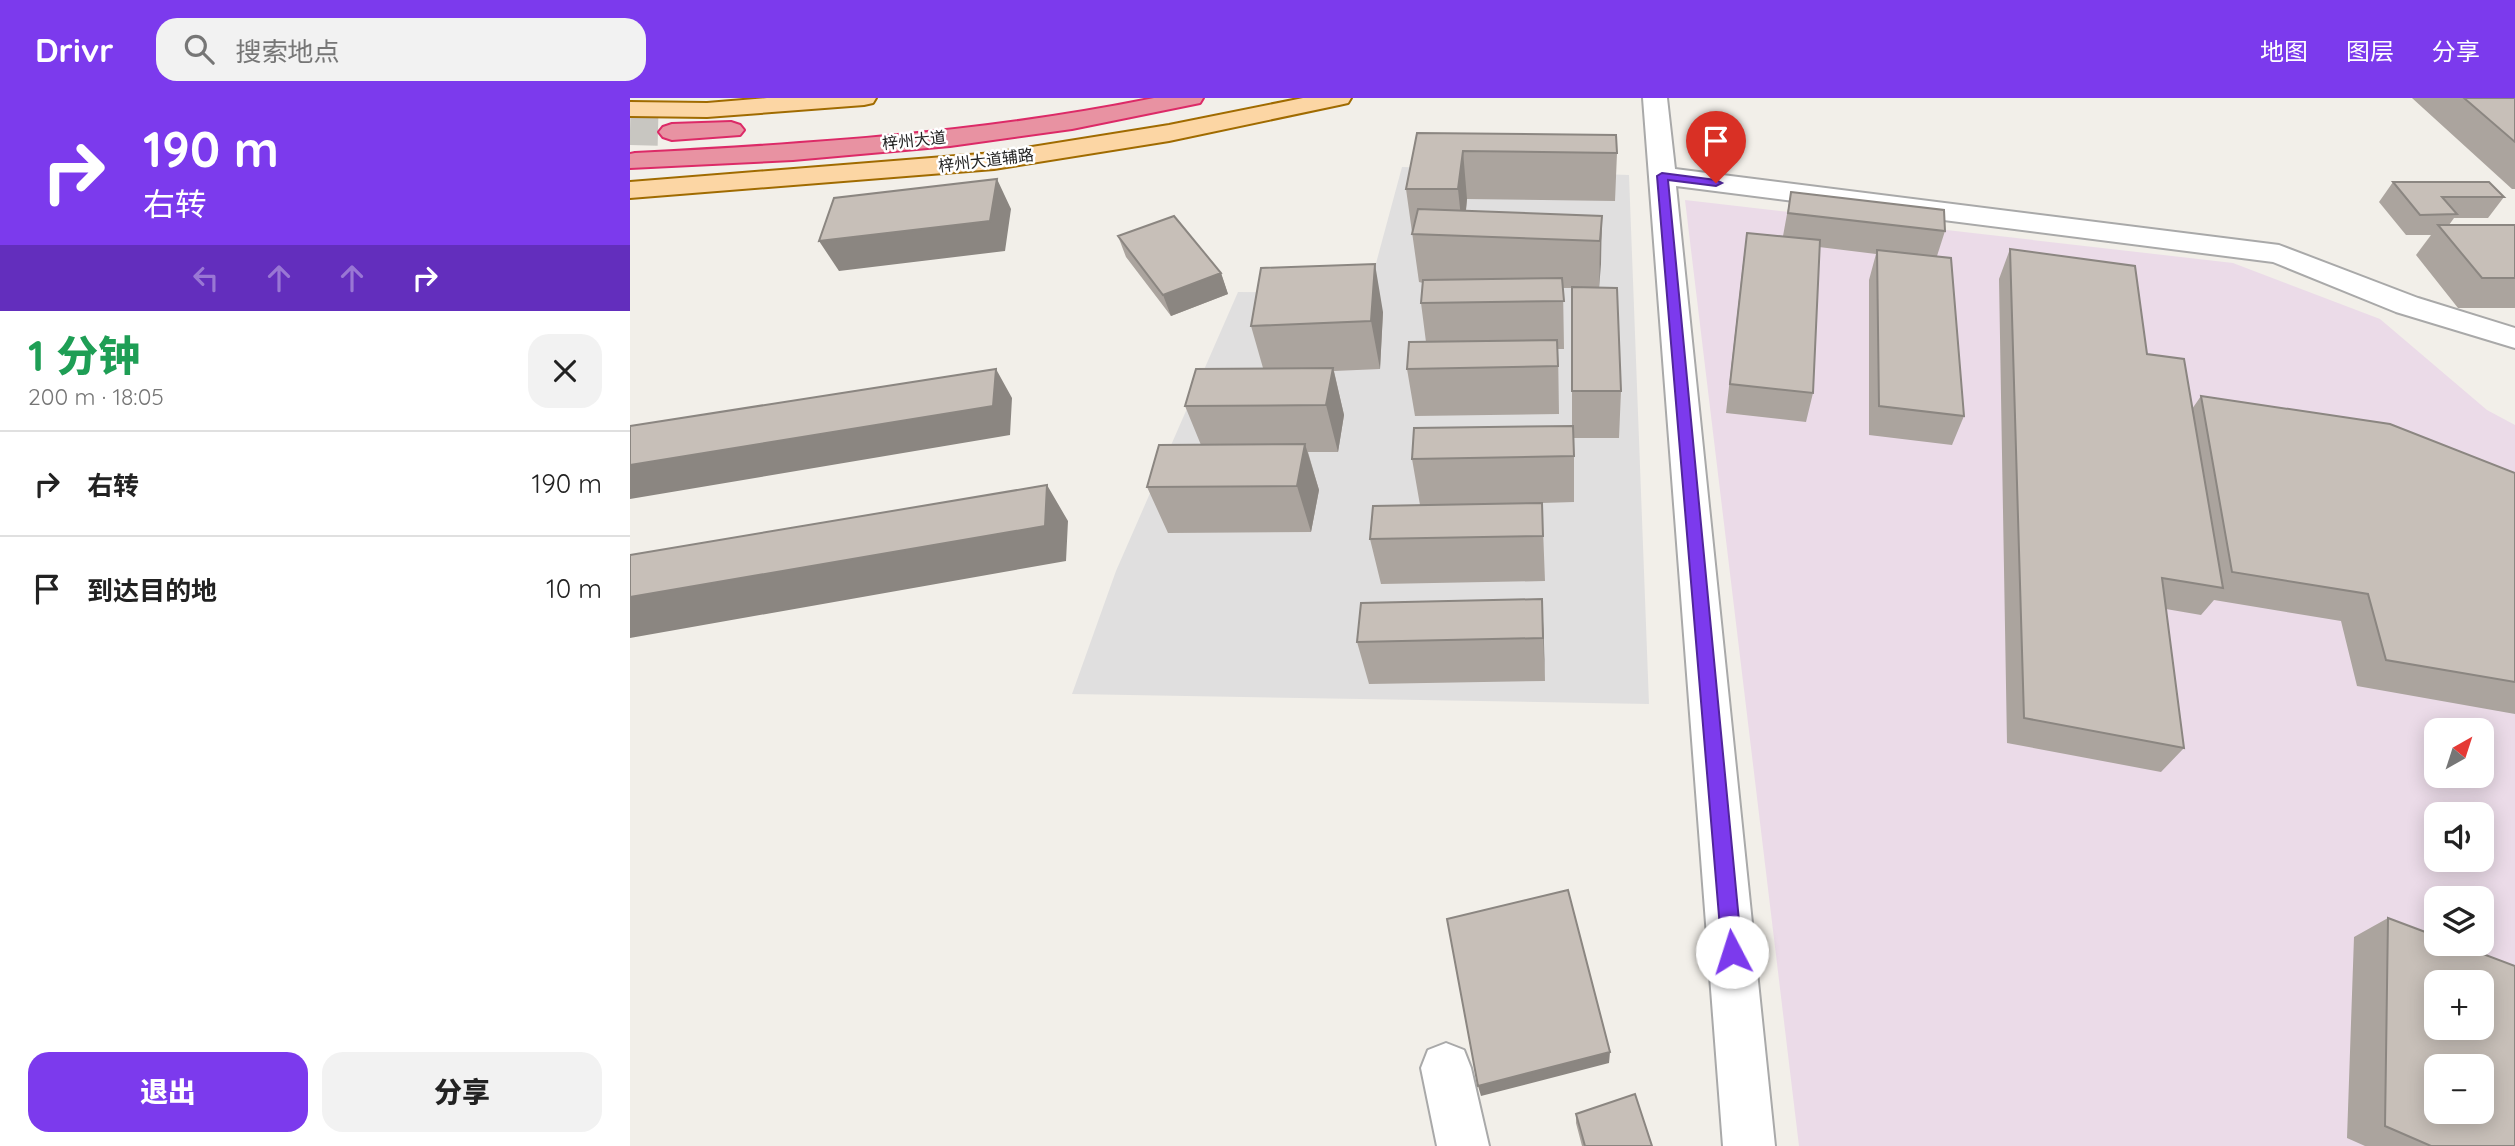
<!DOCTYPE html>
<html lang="zh">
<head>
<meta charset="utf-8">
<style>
  :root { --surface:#fff; --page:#f2f2f2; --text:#222; --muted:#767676; --line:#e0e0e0; --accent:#7c3aed }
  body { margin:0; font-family:Quicksand,"Noto Sans SC",sans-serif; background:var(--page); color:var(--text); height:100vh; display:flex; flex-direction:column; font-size:26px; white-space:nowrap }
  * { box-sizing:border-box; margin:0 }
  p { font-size:23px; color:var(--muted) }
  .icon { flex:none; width:38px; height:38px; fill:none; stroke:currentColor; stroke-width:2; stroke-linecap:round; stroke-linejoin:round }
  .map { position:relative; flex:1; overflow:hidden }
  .panel { display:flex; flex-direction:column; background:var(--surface); width:630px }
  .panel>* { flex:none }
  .hud { background:#7c3aed; color:#fff; overflow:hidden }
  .needle { width:46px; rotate:39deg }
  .fabs { position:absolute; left:1794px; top:620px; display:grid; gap:14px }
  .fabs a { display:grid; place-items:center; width:70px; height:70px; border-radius:14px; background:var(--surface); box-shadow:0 4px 18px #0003; font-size:35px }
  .pin { position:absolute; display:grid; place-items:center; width:60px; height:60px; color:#fff; margin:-72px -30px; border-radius:50% 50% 50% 0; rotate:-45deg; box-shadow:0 0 7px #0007 }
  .pin .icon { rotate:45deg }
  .me { position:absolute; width:77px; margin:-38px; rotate:355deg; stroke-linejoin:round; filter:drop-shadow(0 0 5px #0008) }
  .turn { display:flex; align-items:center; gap:24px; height:147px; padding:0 28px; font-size:32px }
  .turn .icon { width:91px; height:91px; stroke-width:2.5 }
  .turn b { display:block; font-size:49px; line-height:60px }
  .lanes { display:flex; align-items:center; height:66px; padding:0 28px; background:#0003; justify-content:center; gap:35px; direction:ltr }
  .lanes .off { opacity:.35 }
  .round { display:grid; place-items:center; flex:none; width:74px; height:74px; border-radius:21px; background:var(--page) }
  .headline { display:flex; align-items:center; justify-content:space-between; height:119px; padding:0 28px }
  h1 { font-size:42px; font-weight:800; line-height:52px; color:#1e9e55 }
  .button { display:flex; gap:14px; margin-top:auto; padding:14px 28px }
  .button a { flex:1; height:80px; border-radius:21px; background:var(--accent); color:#fff; font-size:28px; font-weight:800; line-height:80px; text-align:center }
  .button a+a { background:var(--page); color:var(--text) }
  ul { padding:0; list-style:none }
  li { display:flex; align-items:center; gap:21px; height:105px; padding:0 28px; border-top:2px solid var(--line) }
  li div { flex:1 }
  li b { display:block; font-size:26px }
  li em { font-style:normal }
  header { display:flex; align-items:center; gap:42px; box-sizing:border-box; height:98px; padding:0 35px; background:var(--accent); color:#fff }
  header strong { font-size:33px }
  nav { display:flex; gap:38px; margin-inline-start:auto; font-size:24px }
  .search { width:490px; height:63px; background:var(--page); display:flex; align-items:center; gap:18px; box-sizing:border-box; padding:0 24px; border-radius:21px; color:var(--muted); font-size:26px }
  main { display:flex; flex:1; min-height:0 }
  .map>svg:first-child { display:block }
  .residential { fill:#e0dfdf }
  .industrial { fill:#ebdbe8; fill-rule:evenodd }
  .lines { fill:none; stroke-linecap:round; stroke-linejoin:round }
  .highway-tunnel { stroke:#c8c6c1; stroke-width:28; stroke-dasharray:28 14; stroke-linecap:butt }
  .minor-casing { stroke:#a9a9a9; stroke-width:4 }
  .major-casing { stroke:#a06b00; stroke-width:4 }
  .highway-casing { stroke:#dc2a67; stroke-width:4 }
  .minor { fill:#fff; fill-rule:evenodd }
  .major { fill:#fcd6a4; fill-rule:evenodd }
  .highway { fill:#e892a2; fill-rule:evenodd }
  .wall { fill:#aba49e }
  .shaded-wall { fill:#8b8681 }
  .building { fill:#c7bfb8; stroke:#8b8681; stroke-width:2; fill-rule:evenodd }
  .route { fill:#7c3aed; stroke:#51269a; stroke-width:2 }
  .labels { text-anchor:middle; stroke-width:5; stroke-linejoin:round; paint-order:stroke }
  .far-street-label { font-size:16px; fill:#222; stroke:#fff }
</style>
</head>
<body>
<header>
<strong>Drivr</strong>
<div class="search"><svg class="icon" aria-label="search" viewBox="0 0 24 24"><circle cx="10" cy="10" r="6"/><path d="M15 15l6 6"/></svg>搜索地点</div>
<nav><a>地图</a><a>图层</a><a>分享</a></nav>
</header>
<main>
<section class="panel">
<div class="hud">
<div class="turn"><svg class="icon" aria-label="right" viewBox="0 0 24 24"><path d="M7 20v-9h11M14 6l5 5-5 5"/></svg><div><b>190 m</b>右转</div></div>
<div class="lanes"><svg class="icon off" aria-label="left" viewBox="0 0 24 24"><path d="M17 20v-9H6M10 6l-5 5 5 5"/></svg><svg class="icon off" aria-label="ahead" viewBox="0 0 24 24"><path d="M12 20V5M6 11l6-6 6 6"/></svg><svg class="icon off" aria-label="ahead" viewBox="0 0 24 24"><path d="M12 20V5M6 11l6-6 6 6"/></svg><svg class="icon" aria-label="right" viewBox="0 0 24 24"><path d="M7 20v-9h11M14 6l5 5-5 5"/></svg></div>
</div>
<div class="headline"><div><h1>1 分钟</h1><p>200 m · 18:05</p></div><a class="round"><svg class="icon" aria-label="close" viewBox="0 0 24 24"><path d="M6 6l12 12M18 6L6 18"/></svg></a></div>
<ul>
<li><svg class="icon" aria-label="right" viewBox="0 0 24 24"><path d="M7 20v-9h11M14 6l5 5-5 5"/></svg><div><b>右转</b></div><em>190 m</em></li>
<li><svg class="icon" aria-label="arrive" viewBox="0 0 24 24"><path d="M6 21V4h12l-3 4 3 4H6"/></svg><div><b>到达目的地</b></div><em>10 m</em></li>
</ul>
<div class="button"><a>退出</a><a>分享</a></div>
</section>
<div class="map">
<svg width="1885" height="1048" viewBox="0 0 1885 1048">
  <rect width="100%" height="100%" fill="#f2efe9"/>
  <path class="residential" d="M772 69 999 77 1019 606 442 596 486 473 608 194 738 195Z"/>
  <path class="industrial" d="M1055 102 1603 165 1750 221 1857 312 1885 327V1048H1169ZM1806 632H1852V677H1806ZM1806 716H1852V761H1806ZM1806 800H1852V845H1806ZM1806 884H1852V929H1806ZM1806 968H1852V1013H1806Z"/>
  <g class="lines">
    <path class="highway-tunnel" d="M0 33 42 34"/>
    <g class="minor-casing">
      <path id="minor" d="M1013 0H1037L1045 71 1649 147 1788 200 1885 230V250L1766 214 1643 164 1046 88 1145 1048H1093Z
        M816 945 834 952 841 970 859 1048H807L791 970 798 952Z"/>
    </g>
    <g class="major-casing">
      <path id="major" d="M137 0H246L243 5 234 7 77 19 0 18V4L77 5Z
        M673 0H721L718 5 709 7 539 43 364 71 0 100V84L364 55 539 27Z"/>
    </g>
    <g class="highway-casing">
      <path id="highway" d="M524 0H573L570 5 442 31 320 48 163 62 0 70V56L5 55C179 46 353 35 524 0Z
        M101 24 110 27 114 32 110 37 42 42 33 39 29 34 33 29 42 26Z"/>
    </g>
    <use href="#minor" class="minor"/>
    <use href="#major" class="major"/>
    <use href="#highway" class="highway"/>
  </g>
  <path class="wall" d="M1782 0H1885V91H1882Z
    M787 35 987 55 985 103 837 101 836 113 972 118 969 190 991 293 989 340H944V404L912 405 915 483 751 486 740 441 790 407 782 361 942 328V190H933L934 251H928L929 316 785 318 777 271 796 244 791 205 793 185 789 184 776 91Z
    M1763 84 1874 99 1858 120H1824L1819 127H1885V210H1828L1786 157 1801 137H1776L1749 104Z
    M1161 94 1315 133 1307 158 1334 318 1322 347 1239 337V182L1246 156 1189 149 1183 295 1176 324 1096 315 1113 165 1117 135 1153 138Z
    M488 138 591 175 598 196 541 218 496 159Z
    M1380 151 1517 256 1562 311 1571 298 1885 375V616L1727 588 1711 523 1584 502 1571 517 1536 511 1554 650 1531 674 1377 645 1369 181Z
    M753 214 750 271 704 273 714 317 708 354H678L689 392 681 434 538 435 517 389 571 347 555 308 633 270 621 228Z
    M912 501 915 583 739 586 727 544Z
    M1758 820 1885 1048H1735L1717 1040 1724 839Z
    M946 1016 1022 1048H952L946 1025Z"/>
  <path class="shaded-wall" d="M833 53 837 101 833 139 828 91Z
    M367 81 381 111 375 153 209 173 189 143Z
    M972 118 971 166 969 191 970 143Z
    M745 166 753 214 750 271 741 223Z
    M591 175 598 196 541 218 533 197Z
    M703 270 714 317 708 354 696 307Z
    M366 271 382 300 380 337 0 401V367Z
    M675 346 689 392 681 434 667 388Z
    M417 387 438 423 436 463 0 540V499Z
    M912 501 914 545 915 583 913 540Z
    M980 954 979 965 851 998 848 988Z"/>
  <path class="building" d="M1834 0H1885V44Z
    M787 35 986 37 987 55 833 53 828 91H776Z
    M367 81 360 123 189 143 204 100Z
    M1763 84H1859L1874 99H1812L1827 116 1790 117Z
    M1161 94 1314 112 1315 133 1158 115Z
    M788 111 972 118 970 143 782 136Z
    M544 118 591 175 533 197 488 138Z
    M1808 127H1885V180H1852Z
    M1117 135 1190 142 1183 295 1100 286Z
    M1380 151 1505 168 1517 256 1554 261 1593 490 1532 480 1554 650 1394 620Z
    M1247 152 1321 160 1334 318 1249 308Z
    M745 166 741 223 621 228 631 170Z
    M932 180 934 203 791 205 793 182Z
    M942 189 987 190 991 293H942Z
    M927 242 928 268 777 271 779 244Z
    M703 270 696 307 555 308 566 271Z
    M366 271 363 308 0 367V328Z
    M1571 298 1760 326 1885 375V584L1756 562 1738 496 1602 474Z
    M943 328 944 358 782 361 784 330Z
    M675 346 667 388 517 389 529 347Z
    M417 387 415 428 0 499V457Z
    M912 405 913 438 740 441 743 408Z
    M912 501 913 540 727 544 731 505Z
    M938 792 980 954 848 988 817 821Z
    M1758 820 1806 838V845H1824L1885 868V1048H1801L1755 1028ZM1806 884H1852V929H1806ZM1806 968H1852V1013H1806Z
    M1005 996 1022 1048H955L946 1016Z"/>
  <path class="route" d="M1032 75 1086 82 1092 85 1086 88 1038 82 1112 854 1109 861 1102 864 1095 861 1092 854 1027 78Z"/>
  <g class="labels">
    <g class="far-street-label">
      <text transform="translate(284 42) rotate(-6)" y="6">梓州大道</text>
      <text transform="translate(356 62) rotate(-7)" y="6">梓州大道辅路</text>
    </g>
  </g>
</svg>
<div class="fabs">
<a><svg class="needle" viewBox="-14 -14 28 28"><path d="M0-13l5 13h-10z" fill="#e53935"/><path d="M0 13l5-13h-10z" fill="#767676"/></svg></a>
<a><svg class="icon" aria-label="sound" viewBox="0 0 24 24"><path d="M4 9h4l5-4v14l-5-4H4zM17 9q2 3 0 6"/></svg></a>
<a><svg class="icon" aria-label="layers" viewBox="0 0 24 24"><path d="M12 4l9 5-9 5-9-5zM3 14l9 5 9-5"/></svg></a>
<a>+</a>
<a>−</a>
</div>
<div class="pin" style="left:1086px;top:85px;background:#d93025"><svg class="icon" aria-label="arrive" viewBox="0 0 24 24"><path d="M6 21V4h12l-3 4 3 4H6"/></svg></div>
<svg class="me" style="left:1102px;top:854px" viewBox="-20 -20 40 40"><circle r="19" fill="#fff"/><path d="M0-13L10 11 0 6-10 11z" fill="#7c3aed"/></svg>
</div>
</main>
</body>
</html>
